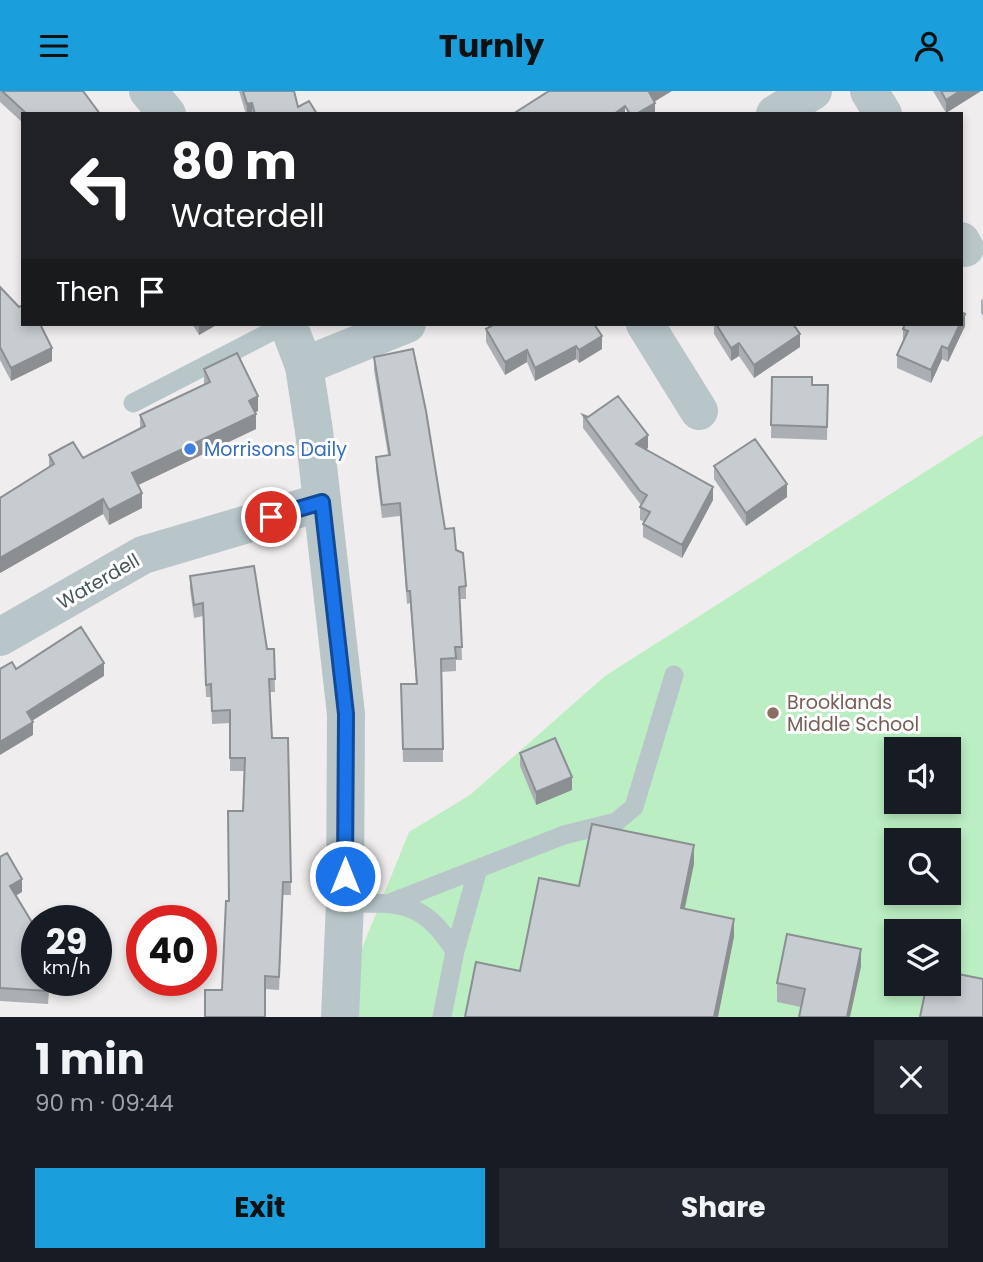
<!DOCTYPE html>
<html lang="en">
<head>
<meta charset="utf-8">
<style>
  :root { --surface:#171b24; --page:#242831; --text:#f1f3f6; --muted:#9ea1a6; --accent:#1a9fdc }
  body { margin:0; font-family:Poppins,sans-serif; background:var(--page); color:var(--text); height:100vh; display:flex; flex-direction:column; font-size:26px; white-space:nowrap }
  * { box-sizing:border-box; margin:0 }
  p { font-size:23px; color:var(--muted) }
  .icon { flex:none; width:38px; height:38px; fill:none; stroke:currentColor; stroke-width:2; stroke-linecap:round; stroke-linejoin:round }
  .map { position:relative; height:926px; overflow:hidden }
  .panel { display:flex; flex-direction:column; background:var(--surface); flex:1 }
  .panel>* { flex:none }
  .guide { position:absolute; left:21px; top:21px; width:942px; height:214px; border-radius:0px; box-shadow:0 4px 10px #0003; background:#202124; color:#fff; overflow:hidden }
  .buttons { position:absolute; left:884px; top:646px; display:grid; gap:14px }
  .buttons a { display:grid; place-items:center; width:77px; height:77px; border-radius:0px; background:var(--surface); box-shadow:0 4px 10px #0003; font-size:35px }
  .speed { position:absolute; left:21px; top:814px; display:flex; gap:14px; font-size:35px; font-weight:700; text-align:center }
  .speed>* { display:grid; place-content:center; width:91px; height:91px; border-radius:50%; background:var(--surface); box-shadow:0 4px 10px #0003; line-height:1 }
  .speed small { font-size:18px; font-weight:400 }
  .speed .limit { border:10px solid #d22; background:#fff; color:#111 }
  .pin { position:absolute; display:grid; place-items:center; width:60px; height:60px; color:#fff; margin:-30px; border:4px solid #fff; border-radius:50%; box-shadow:0 2px 7px #0007 }
  .me { position:absolute; width:77px; margin:-38px; rotate:0deg; stroke-linejoin:round; filter:drop-shadow(0 0 5px #0008) }
  .turn { display:flex; align-items:center; gap:24px; height:147px; padding:0 35px; font-size:32px }
  .turn .icon { width:91px; height:91px; stroke-width:2.5 }
  .turn b { display:block; font-size:49px; line-height:60px }
  .then { display:flex; align-items:center; height:66px; padding:0 35px; background:#0003; gap:14px; font-size:26px }
  .round { display:grid; place-items:center; flex:none; width:74px; height:74px; border-radius:0px; background:var(--page) }
  .summary { display:flex; align-items:center; justify-content:space-between; height:119px; padding:0 35px }
  h1 { font-size:42px; font-weight:700; line-height:52px }
  .cta { display:flex; gap:14px; margin-top:auto; padding:14px 35px }
  .cta a { flex:1; height:80px; border-radius:0px; background:var(--accent); color:#111; font-size:28px; font-weight:700; line-height:80px; text-align:center }
  .cta a+a { background:var(--page); color:var(--text) }
  header { display:flex; justify-content:space-between; align-items:center; height:91px; padding:0 35px; background:var(--accent); color:#111; font-size:32px; font-weight:700 }
  .map>svg:first-child { display:block }
  .green { fill:#bbeec2; fill-rule:evenodd }
  .lines { fill:none; stroke-linecap:round; stroke-linejoin:round }
  .service { stroke:#b8c6ca; stroke-width:19 }
  .minor { stroke:#b8c6ca; stroke-width:38 }
  .tertiary { stroke:#b8c6ca; stroke-width:38 }
  .wall { fill:#abafb3 }
  .shaded-wall { fill:#8b8f92 }
  .building { fill:#c7ccd0; stroke:#8b8f92; stroke-width:2 }
  .route-casing { stroke:#114b97; stroke-width:18 }
  .route { stroke:#1a73e8; stroke-width:12 }
  .shop-dot { fill:#3f7fe0; stroke:#fff; stroke-width:2.5 }
  .education-dot { fill:#8d6e63; stroke:#fff; stroke-width:2.5 }
  .labels { text-anchor:middle; stroke-width:6; stroke-linejoin:round; paint-order:stroke }
  .shop-label { font-size:19px; fill:#366cbe; stroke:#fff; text-anchor:start }
  .street-label { font-size:19px; fill:#45555a; stroke:#fff }
  .education-label { font-size:19px; fill:#785e54; stroke:#fff; text-anchor:start }
</style>
</head>
<body>
<header><svg class="icon" aria-label="menu" viewBox="0 0 24 24"><path d="M4 6h16M4 12h16M4 18h16"/></svg>Turnly<svg class="icon" aria-label="person" viewBox="0 0 24 24"><circle cx="12" cy="8" r="4"/><path d="M4 21q1-7 8-7t8 7"/></svg></header>
<div class="map">
<svg width="983" height="926" viewBox="0 0 983 926">
  <rect width="100%" height="100%" fill="#f0edee"/>
  <path class="green" d="M983 344V926H352L348 892 409 741 470 704 605 585ZM896 658H948V710H896ZM896 749H948V802H896ZM896 840H948V892H896Z"/>
  <g class="lines">
    <path class="service" d="M133 312 286 233
      M345 812C401 812 423 809 455 860L442 926
      M390 812 564 744 616 731 634 716 674 584
      M455 860 478 778"/>
    <path class="minor" d="M869 0 883 23
      M775 23 813 0
      M961 150 965 157
      M645 233 699 320
      M304 275 407 233
      M0 546 143 464 322 411"/>
    <path class="tertiary" d="M148 0 167 23
      M288 233 304 275 314 340 346 623 345 812 340 926"/>
  </g>
  <path class="wall" d="M0 0H83L100 23H23V32L0 11Z
    M239 0H294L298 16 317 23H246Z
    M933 0H981L946 22Z
    M0 196 52 270 11 290 0 269Z
    M983 208V225L981 222V209Z
    M192 233H218L199 244Z
    M714 233H793L800 256 754 287 739 265 731 270 714 243Z
    M965 235 948 271 942 268 931 292 897 277V264L903 251V238Z
    M486 238 602 258 579 272 576 268 535 290 527 271 505 284 486 251Z
    M374 266 445 438 456 459 466 495V508H460L462 569H456V580L442 581 443 671H403L401 593H416L410 512 407 513 400 425 382 427 376 378V366L388 364 374 279Z
    M204 278 258 320 255 321 256 338 138 394 142 417 109 434 103 423 0 482V407L49 376V364L83 367 140 338V324L204 294Z
    M772 286 812 294H828L827 349 771 347Z
    M583 324 648 357 646 358 713 409 682 467 643 446V433L645 431 640 429V416L641 414 583 337Z
    M714 375 787 406 746 435 714 388Z
    M190 485 267 558H274L275 601H270L272 647H288L291 804H283L279 899 265 898 222 899 229 810 243 720 244 680H230V632L212 633 211 606H206L203 525 194 527 190 498Z
    M520 662 572 699 536 714 520 675Z
    M0 766 22 801 16 804 37 889H50L48 913 0 910Z
    M861 876 801 916 777 911V892Z"/>
  <path class="shaded-wall" d="M650 0H672L649 14V1Z
    M960 0H981L946 22V9Z
    M252 12V23H247V13Z
    M655 12V23H636Z
    M625 15V23H614Z
    M965 223V235L948 271V258Z
    M199 233H218L199 244Z
    M800 243V256L754 287V274Z
    M602 245V258L579 272V259Z
    M739 252V265L731 270V257Z
    M576 255V268L535 290V277Z
    M942 255V268L931 292V279Z
    M52 257V270L11 290V277Z
    M527 259V271L505 284V271Z
    M258 305V320L249 324V310Z
    M256 323V338L132 397V382Z
    M648 344V357L636 366V353Z
    M787 393V406L746 435V422Z
    M713 396V409L682 467V454Z
    M142 402V417L109 434V419Z
    M103 408V423L0 482V467Z
    M104 572V585L27 633V621Z
    M33 631V644L0 664V651Z
    M572 686V699L536 714V701Z
    M694 754V773L681 836V817Z
    M22 788V801L10 808V795Z
    M734 828V846L718 926H714Z
    M861 858V876L850 926H847Z"/>
  <path class="building" d="M2 0H83L100 23H27Z
    M243 0H294L298 16 309 10 317 23H255L252 12 247 13Z
    M549 0H650L649 1 655 12 636 23H630L625 15 614 23H513Z
    M941 0H960L946 9Z
    M0 196 19 216 23 214V233H40L52 257 11 277 0 256Z
    M961 221 965 223 961 231Z
    M495 233H594L602 245 579 259 576 255 535 277 527 259 505 271 486 238Z
    M716 233H793L800 243 754 274 739 252 731 257Z
    M905 233H960L948 258 942 255 931 279 897 264 908 240 903 238Z
    M413 258 426 320 445 438 454 437 456 459 463 462 466 495 459 496 462 556H455L456 567 441 568 443 658H403L401 593H417L410 500H407L400 412 382 414 376 366 390 364 374 266Z
    M237 262 258 305 249 310 256 323 132 382 142 402 109 419 103 408 0 467V407L54 373 49 364 73 351 83 367 145 335 140 324 210 291 204 278Z
    M772 286H812V294H828L827 336 771 334Z
    M618 305 648 344 636 353 713 396 682 454 643 433 650 421 640 416 647 404 640 400 583 324 588 326Z
    M755 348 787 393 746 422 714 375Z
    M254 475 267 558H274L275 588H269L272 647H288L291 791H283L279 886 265 885V926H205V899H222L226 810H229L228 720H243L245 667H230V619L212 620 211 593 206 594 203 512 194 514 190 485Z
    M81 536 104 572 27 621 33 631 0 651V578L12 571 16 578Z
    M555 647 572 686 536 701 520 662Z
    M592 733 694 754 681 817 734 828 714 926H465L476 871 520 880 539 787 579 795Z
    M7 762 22 788 10 795 33 833H37V889H49L48 900 0 897V766Z
    M787 843 861 858 847 926H799L805 898 777 892Z
    M948 881 983 888V926H920L927 892H948Z"/>
  <g class="lines">
    <g class="route-casing">
      <path id="route" d="M271 426 322 411 346 623 345 785"/>
    </g>
    <use href="#route" class="route"/>
  </g>
  <circle class="shop-dot" cx="190" cy="358" r="7"/>
  <circle class="education-dot" cx="773" cy="622" r="7"/>
  <g class="labels">
    <g class="shop-label">
      <text x="204" y="365">Morrisons Daily</text>
    </g>
    <g class="street-label">
      <text transform="translate(98 490) rotate(-30)" y="7">Waterdell</text>
    </g>
    <g class="education-label">
      <text x="787" y="618">Brooklands<tspan x="787" dy="22">Middle School</tspan></text>
    </g>
  </g>
</svg>
<div class="buttons">
<a><svg class="icon" aria-label="sound" viewBox="0 0 24 24"><path d="M4 9h4l5-4v14l-5-4H4zM17 9q2 3 0 6"/></svg></a>
<a><svg class="icon" aria-label="search" viewBox="0 0 24 24"><circle cx="10" cy="10" r="6"/><path d="M15 15l6 6"/></svg></a>
<a><svg class="icon" aria-label="layers" viewBox="0 0 24 24"><path d="M12 4l9 5-9 5-9-5zM3 14l9 5 9-5"/></svg></a>
</div>
<div class="speed"><div>29<small>km/h</small></div><div class="limit">40</div></div>
<div class="pin" style="left:271px;top:426px;background:#d93025"><svg class="icon" aria-label="arrive" viewBox="0 0 24 24"><path d="M6 21V4h12l-3 4 3 4H6"/></svg></div>
<svg class="me" style="left:345px;top:785px" viewBox="-20 -20 40 40"><circle r="17" fill="#1a73e8" stroke="#fff" stroke-width="3"/><path d="M0-11L8 9 0 5-8 9z" fill="#fff"/></svg>
<div class="guide">
<div class="turn"><svg class="icon" aria-label="left" viewBox="0 0 24 24"><path d="M17 20v-9H6M10 6l-5 5 5 5"/></svg><div><b>80 m</b>Waterdell</div></div>
<div class="then">Then<svg class="icon" aria-label="arrive" viewBox="0 0 24 24"><path d="M6 21V4h12l-3 4 3 4H6"/></svg></div>
</div>
</div>
<section class="panel">
<div class="summary"><div><h1>1 min</h1><p>90 m · 09:44</p></div><a class="round"><svg class="icon" aria-label="close" viewBox="0 0 24 24"><path d="M6 6l12 12M18 6L6 18"/></svg></a></div>
<div class="cta"><a>Exit</a><a>Share</a></div>
</section>
</body>
</html>
